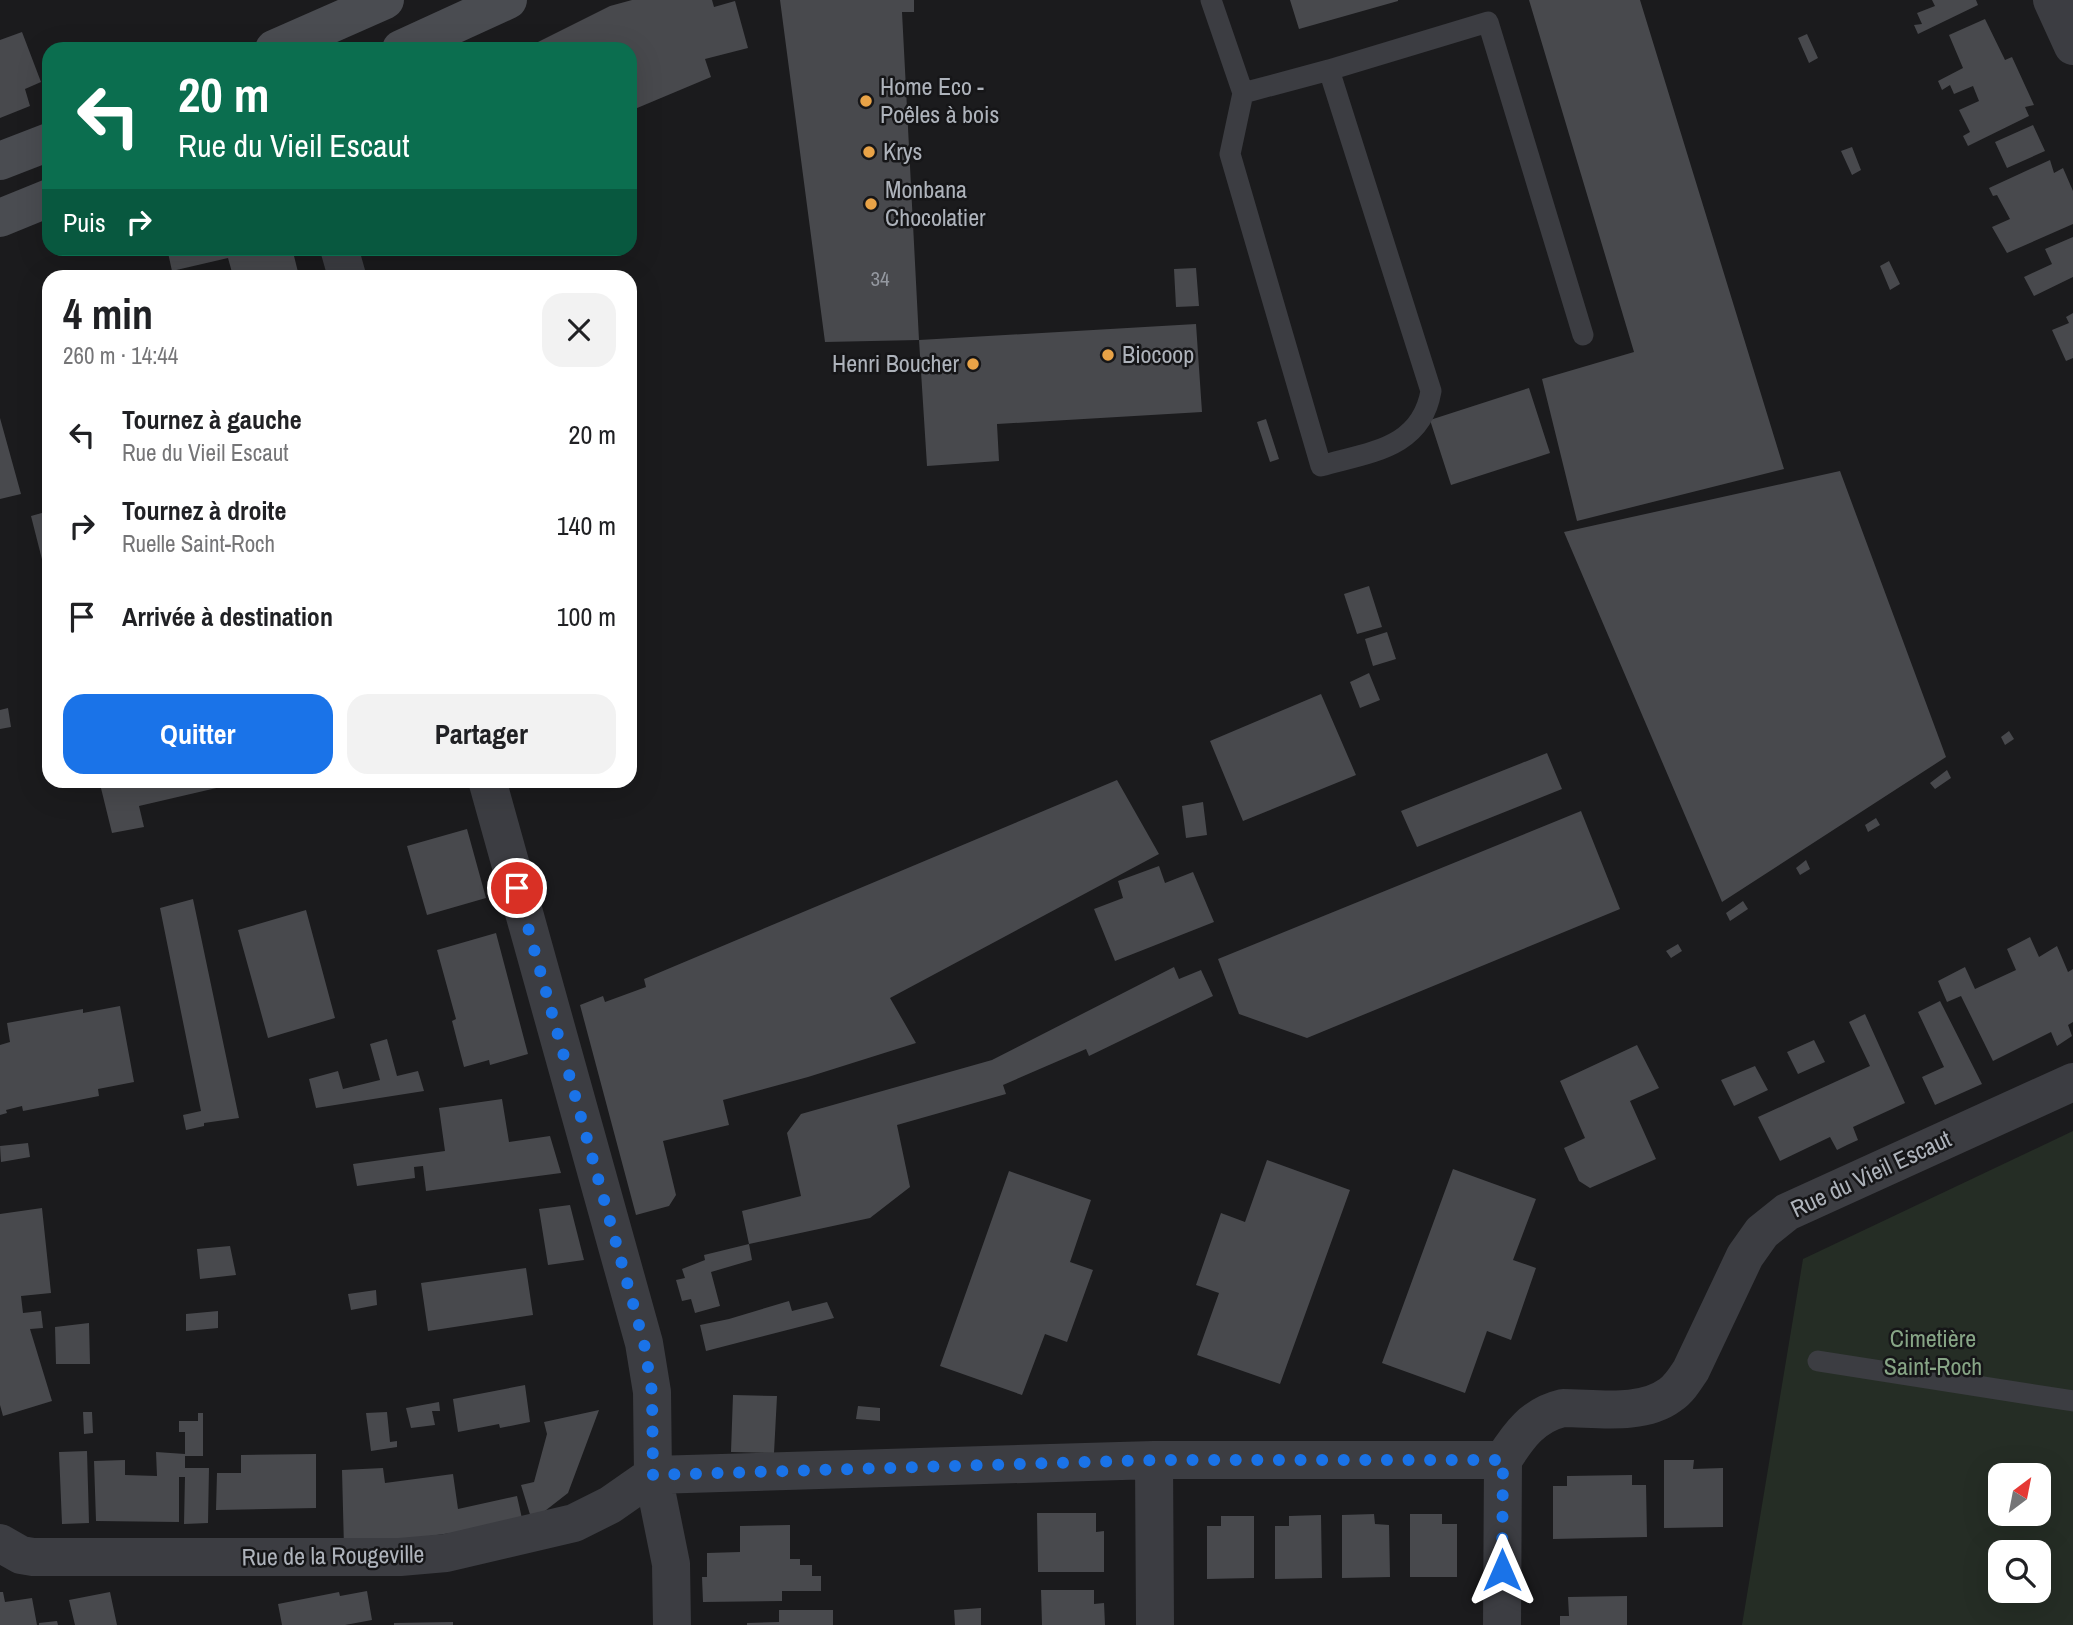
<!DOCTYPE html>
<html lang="fr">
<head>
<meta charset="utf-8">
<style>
  :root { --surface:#fff; --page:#f2f2f2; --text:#202124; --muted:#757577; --accent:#1a73e8 }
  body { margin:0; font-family:"Archivo Narrow",sans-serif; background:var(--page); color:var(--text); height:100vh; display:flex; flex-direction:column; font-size:26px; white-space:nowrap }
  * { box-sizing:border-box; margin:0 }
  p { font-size:23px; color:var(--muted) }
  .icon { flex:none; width:38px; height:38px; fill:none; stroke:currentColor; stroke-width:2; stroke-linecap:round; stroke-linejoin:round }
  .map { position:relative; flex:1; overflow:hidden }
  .side { position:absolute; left:42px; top:270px; width:595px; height:518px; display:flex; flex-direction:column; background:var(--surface); border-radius:21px; box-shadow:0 7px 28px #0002 }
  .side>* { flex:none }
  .top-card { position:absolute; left:42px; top:42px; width:595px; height:214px; border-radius:21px; box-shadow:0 7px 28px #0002; background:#0b6e4f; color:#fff; overflow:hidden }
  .needle { width:46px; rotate:32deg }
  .buttons { position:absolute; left:1988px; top:1463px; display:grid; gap:14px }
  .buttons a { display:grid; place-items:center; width:63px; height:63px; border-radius:14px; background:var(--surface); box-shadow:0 7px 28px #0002; font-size:35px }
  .pin { position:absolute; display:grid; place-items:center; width:60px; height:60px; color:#fff; margin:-30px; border:4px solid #fff; border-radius:50%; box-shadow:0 2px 7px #0007 }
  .me { position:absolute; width:77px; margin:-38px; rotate:0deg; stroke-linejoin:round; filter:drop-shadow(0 0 5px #0008) }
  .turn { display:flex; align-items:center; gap:24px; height:147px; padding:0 21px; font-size:32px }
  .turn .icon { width:91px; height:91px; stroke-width:2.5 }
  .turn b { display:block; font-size:49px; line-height:60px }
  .then { display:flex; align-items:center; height:66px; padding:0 21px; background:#0003; gap:14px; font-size:26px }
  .round { display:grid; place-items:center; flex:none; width:74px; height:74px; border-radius:21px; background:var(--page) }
  .headline { display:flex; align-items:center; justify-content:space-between; height:119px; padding:0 21px }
  h1 { font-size:42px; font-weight:700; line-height:52px }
  .cta { display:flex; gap:14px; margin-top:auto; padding:14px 21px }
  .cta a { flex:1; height:80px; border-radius:21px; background:var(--accent); color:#fff; font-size:28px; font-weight:700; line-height:80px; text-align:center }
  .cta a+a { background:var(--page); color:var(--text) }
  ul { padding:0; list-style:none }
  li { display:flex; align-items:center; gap:21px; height:91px; padding:0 21px }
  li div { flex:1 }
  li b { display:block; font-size:26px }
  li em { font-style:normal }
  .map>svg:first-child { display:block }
  .green { fill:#252d25; fill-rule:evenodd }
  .building { fill:#48494d }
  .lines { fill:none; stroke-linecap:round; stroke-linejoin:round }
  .lane { stroke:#3c3d42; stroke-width:21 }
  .street { stroke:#3c3d42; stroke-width:38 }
  .secondary { stroke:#4a4c51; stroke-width:38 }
  .route { stroke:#1a73e8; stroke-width:12; stroke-dasharray:0 21.6 }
  .poi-dot { fill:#e9a347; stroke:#161618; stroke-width:2.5 }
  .labels { text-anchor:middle; stroke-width:5; stroke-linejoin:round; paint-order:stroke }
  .number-label { font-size:21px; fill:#9498a0 }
  .poi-label { font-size:24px; fill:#aeb3bb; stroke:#161618; text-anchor:start }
  .street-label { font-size:24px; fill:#aeb3bb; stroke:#161618 }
  .park-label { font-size:24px; fill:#87a586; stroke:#161618 }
</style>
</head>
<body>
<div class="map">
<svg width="2073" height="1625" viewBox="0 0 2073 1625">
  <rect width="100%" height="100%" fill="#1b1b1d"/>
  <path class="green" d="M2073 1131V1625H1742L1803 1259ZM2000 1475H2039V1514H2000ZM2000 1552H2039V1591H2000Z"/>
  <path class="building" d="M632 0H712L714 7 735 1 748 48 705 59 711 77 630 111V49H524L610 6Z
    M780 0H914V12H902L919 340 825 342Z
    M1290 0H1398V1L1299 29Z
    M1529 0H1640L1784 469 1577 521 1542 379 1634 352Z
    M1932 0H1976L1978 5 1918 34 1914 25 1922 24 1917 13 1935 6Z
    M1985 19 2005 60 2012 57 2034 105 2025 107 2029 116 1968 146 1963 136 1970 132 1959 110 1979 101 1973 86 1954 94 1950 85 1942 90 1938 81 1963 68 1949 35Z
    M22 32 41 82 25 89 30 106 0 118V40Z
    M1807 34 1818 58 1809 63 1798 38Z
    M2033 125 2045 151 2007 168 1995 142Z
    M1852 147 1861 170 1852 175 1841 151Z
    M2050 160 2054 173 2063 168 2073 191V224L2007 253 1992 227 2010 219 1997 195 1993 196 1989 188Z
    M2073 237V277L2034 296 2024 277 2052 264 2045 249Z
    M167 248H292L299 276H233L228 258 172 271Z
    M1889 261 1900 284 1890 290 1880 266Z
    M1196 268 1199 306 1176 307 1174 269Z
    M2073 313V358L2066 361 2052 330 2069 323 2066 317Z
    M1196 324 1202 412 997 424 999 461 927 466 919 340Z
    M1529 388 1550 453 1451 485 1430 420Z
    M0 418 21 494 0 499Z
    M1266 419 1279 459 1270 462 1257 422Z
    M1840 471 1946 757 1722 902 1564 532Z
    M49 511V583H48L31 516Z
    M1369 586 1382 627 1357 634 1344 594Z
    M1387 632 1396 659 1373 666 1365 639Z
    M1369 673 1380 700 1360 708 1350 682Z
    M1321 694 1356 775 1243 821 1210 741Z
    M8 708 11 727 0 729V710Z
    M2009 731 2014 739 2005 745 2001 737Z
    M1547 753 1562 789 1417 847 1401 811Z
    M1947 770 1951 778 1935 789 1930 783Z
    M99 780H224L225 786 139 806 144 827 112 833Z
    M1117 780 1159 854 890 998 916 1043 808 1077 723 1100 729 1125 663 1141 676 1195 669 1206 636 1215 580 1005 603 996 605 1002 646 987 644 979Z
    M1203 802 1207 835 1186 838 1182 806Z
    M1581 811 1620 909 1307 1038 1239 1014 1218 959Z
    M1876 818 1880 825 1868 832 1865 825Z
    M467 829 486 898 427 915 407 846Z
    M1806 860 1810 869 1800 875 1796 868Z
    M1159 866 1165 883 1193 872 1214 922 1115 961 1094 909 1123 898 1118 881Z
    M193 899 239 1118 204 1123V1126L186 1130 183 1115 201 1111 160 908Z
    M1743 901 1748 909 1730 921 1726 913Z
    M306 910 335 1018 268 1038 238 930Z
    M496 933 528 1054 490 1065 489 1060 464 1067 452 1021 456 1019 437 950Z
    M2030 937 2039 957 2057 946 2068 972 2073 969V1022L2068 1025 2072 1036 2057 1046 2051 1032 1993 1061 1961 996 1947 1002 1938 981 1965 967 1975 989 2016 970 2007 949Z
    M1678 944 1682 951 1671 958 1666 951Z
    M1174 967 1179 979 1201 970 1213 996 1089 1056 1086 1049 1003 1085 1006 1094 897 1125 910 1187 870 1218 749 1244 742 1211 801 1196 787 1133 801 1114 992 1060Z
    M1940 1001 1982 1084 1935 1105 1922 1077 1944 1067 1918 1012Z
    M120 1006 134 1082 98 1089 99 1096 23 1111 22 1106 6 1110 7 1113 0 1115V1045L10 1042 7 1023 83 1009V1013Z
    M1865 1014 1905 1103 1853 1127 1858 1140 1847 1145 1837 1150 1830 1137 1780 1161 1758 1117 1870 1066 1849 1022Z
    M387 1039 397 1076 418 1071 424 1091 316 1108 309 1079 338 1071 343 1089 380 1080 370 1044Z
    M1814 1040 1825 1062 1798 1074 1787 1052Z
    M1637 1045 1659 1088 1630 1101 1656 1159 1590 1188 1579 1181 1564 1148 1585 1138 1560 1081Z
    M1755 1066 1768 1090 1734 1106 1721 1080Z
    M502 1099 509 1142 550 1136 561 1173 426 1191 423 1166 414 1167 415 1178 357 1186 353 1164 445 1151 439 1108Z
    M28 1143 30 1157 1 1162 0 1146Z
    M1267 1160 1350 1190 1280 1384 1197 1355 1219 1293 1196 1285 1221 1213 1245 1222Z
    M1453 1169 1536 1199 1513 1260 1536 1268 1511 1340 1487 1331 1465 1393 1382 1363Z
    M1009 1171 1091 1200 1070 1262 1093 1270 1067 1342 1045 1334 1022 1395 940 1366Z
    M570 1205 584 1260 548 1265 539 1209Z
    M42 1208 51 1293 21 1296 23 1313 41 1311 43 1328 30 1329 52 1401 3 1416 0 1405V1214Z
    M749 1244 752 1260 711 1272 720 1306 695 1313 691 1299 682 1301 676 1280 685 1278 682 1269 705 1260 704 1255Z
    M230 1246 236 1275 200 1279 197 1249Z
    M526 1268 533 1315 428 1331 421 1283Z
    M376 1290 377 1305 351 1310 348 1294Z
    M789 1301 792 1311 827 1302 834 1318 706 1351 700 1325 729 1319Z
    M218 1311V1328L186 1331V1314Z
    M89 1323 90 1364H56L55 1327Z
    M525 1385 530 1422 500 1428 499 1424 458 1432 453 1399Z
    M733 1395 777 1396 774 1453 731 1452Z
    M439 1402 440 1411H432L435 1425 411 1428 406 1408Z
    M858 1406 880 1408V1421L856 1419Z
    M599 1410 568 1493 532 1521 521 1485 534 1482 547 1434 544 1422Z
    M83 1412H92L93 1433 84 1434Z
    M387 1412 390 1442 397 1441V1447L371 1451 366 1413Z
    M198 1413H203V1456H185V1468H209L208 1523 184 1524 185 1477H179V1522L96 1521 94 1461 125 1460V1475L157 1476 156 1452 185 1454V1432H179V1421H198Z
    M87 1451 89 1523 62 1524 59 1452Z
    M316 1454V1508L216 1510 217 1473H241V1455Z
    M1664 1460H1694L1693 1469 1723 1468V1527L1664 1528Z
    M383 1468 385 1483 453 1474 458 1509 517 1496 523 1523 344 1548 342 1470Z
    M1632 1475V1485H1646L1647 1537 1553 1539V1486H1567V1476Z
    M1037 1513H1096V1532L1104 1531V1572H1038Z
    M1374 1514 1375 1524 1389 1525 1390 1577 1342 1578V1515Z
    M1410 1514H1442V1524H1457V1577H1410Z
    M1321 1515 1322 1578 1275 1579V1526H1289V1516Z
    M1221 1516H1254V1578L1207 1579V1526H1221Z
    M790 1525V1559H800V1565H812V1576H821V1591H782V1601L703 1602 702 1577H707V1553L740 1552V1526Z
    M1041 1590H1094V1604L1104 1603 1105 1625H1042Z
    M367 1591 372 1620 345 1625H282L278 1604 339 1592 340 1596Z
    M0 1592H3L5 1602 32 1598 37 1625H0Z
    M110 1592 117 1625H75L69 1600Z
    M1627 1596V1625H1560V1616H1569L1568 1597Z
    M981 1608V1625H955L954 1610Z
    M779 1610H833V1625H747V1623L779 1622Z
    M57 1621 58 1625H39V1623Z
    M453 1622V1625H394V1623Z"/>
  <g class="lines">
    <path class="lane" d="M1211 0 1243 93 1230 154 1321 466C1369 452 1421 449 1431 391L1329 70 1243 93
      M1329 70 1488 22 1583 335
      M1818 1361 2073 1401"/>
    <path class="street" d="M2052 0 2073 46
      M339 248 347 276
      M487 780 644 1343 652 1392 653 1475 671 1564 672 1625
      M1154 1460 1155 1625
      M0 1543 21 1555 33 1557H400L446 1553 574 1523 610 1505 653 1475 1154 1460H1503C1519 1435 1533 1415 1563 1408 1596 1408 1642 1416 1670 1395 1679 1389 1685 1379 1691 1370L1745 1256 1762 1232 1787 1212 2073 1082
      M1502 1625 1503 1460"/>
    <path class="secondary" d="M274 49 385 0
      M401 49 508 0
      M0 161 49 142
      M0 218 49 198"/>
  </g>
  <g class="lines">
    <path class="route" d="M517 888 644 1343 652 1392 653 1475 1154 1460H1503L1502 1570"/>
  </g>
  <g class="poi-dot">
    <circle cx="866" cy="101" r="7"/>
    <circle cx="869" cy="152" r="7"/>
    <circle cx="871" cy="204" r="7"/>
    <circle cx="1108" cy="355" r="7"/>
    <circle cx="973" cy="364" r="7"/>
  </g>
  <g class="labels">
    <g class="number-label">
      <text x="880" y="286">34</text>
    </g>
    <g class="poi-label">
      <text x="880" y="95">Home Eco -<tspan x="880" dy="28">Poêles à bois</tspan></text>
      <text x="883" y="160">Krys</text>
      <text x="885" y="198">Monbana<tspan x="885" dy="28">Chocolatier</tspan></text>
      <text x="1122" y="363">Biocoop</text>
      <text x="959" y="372" text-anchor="end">Henri Boucher</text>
    </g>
    <g class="street-label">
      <text transform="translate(1871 1174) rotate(-25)" y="8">Rue du Vieil Escaut</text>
      <text transform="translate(333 1556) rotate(-1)" y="8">Rue de la Rougeville</text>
    </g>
    <g class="park-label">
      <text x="1933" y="1347">Cimetière<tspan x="1933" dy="28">Saint-Roch</tspan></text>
    </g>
  </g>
</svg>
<div class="buttons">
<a><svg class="needle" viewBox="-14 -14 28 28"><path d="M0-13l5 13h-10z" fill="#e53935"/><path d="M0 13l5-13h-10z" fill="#757577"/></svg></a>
<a><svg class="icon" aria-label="search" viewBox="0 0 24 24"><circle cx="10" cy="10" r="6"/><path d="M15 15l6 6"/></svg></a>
</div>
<div class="pin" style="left:517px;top:888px;background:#d93025"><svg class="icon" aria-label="arrive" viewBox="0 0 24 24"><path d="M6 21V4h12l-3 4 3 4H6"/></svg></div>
<svg class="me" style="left:1502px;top:1570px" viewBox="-20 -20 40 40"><path d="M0-17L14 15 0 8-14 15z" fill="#1a73e8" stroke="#fff" stroke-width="4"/></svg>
<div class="top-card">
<div class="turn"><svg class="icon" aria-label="left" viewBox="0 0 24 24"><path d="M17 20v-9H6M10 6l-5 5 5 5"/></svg><div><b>20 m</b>Rue du Vieil Escaut</div></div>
<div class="then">Puis<svg class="icon" aria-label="right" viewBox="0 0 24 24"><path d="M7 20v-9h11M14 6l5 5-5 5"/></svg></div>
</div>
<section class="side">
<div class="headline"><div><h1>4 min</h1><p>260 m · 14:44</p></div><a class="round"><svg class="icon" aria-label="close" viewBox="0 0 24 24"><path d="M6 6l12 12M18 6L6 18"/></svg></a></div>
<ul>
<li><svg class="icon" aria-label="left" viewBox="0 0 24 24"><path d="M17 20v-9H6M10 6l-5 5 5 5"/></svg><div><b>Tournez à gauche</b><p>Rue du Vieil Escaut</p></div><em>20 m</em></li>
<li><svg class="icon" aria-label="right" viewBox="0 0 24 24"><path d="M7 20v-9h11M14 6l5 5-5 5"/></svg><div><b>Tournez à droite</b><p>Ruelle Saint-Roch</p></div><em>140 m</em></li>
<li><svg class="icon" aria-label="arrive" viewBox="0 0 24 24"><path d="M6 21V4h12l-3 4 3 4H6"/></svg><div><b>Arrivée à destination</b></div><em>100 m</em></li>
</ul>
<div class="cta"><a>Quitter</a><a>Partager</a></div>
</section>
</div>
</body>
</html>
